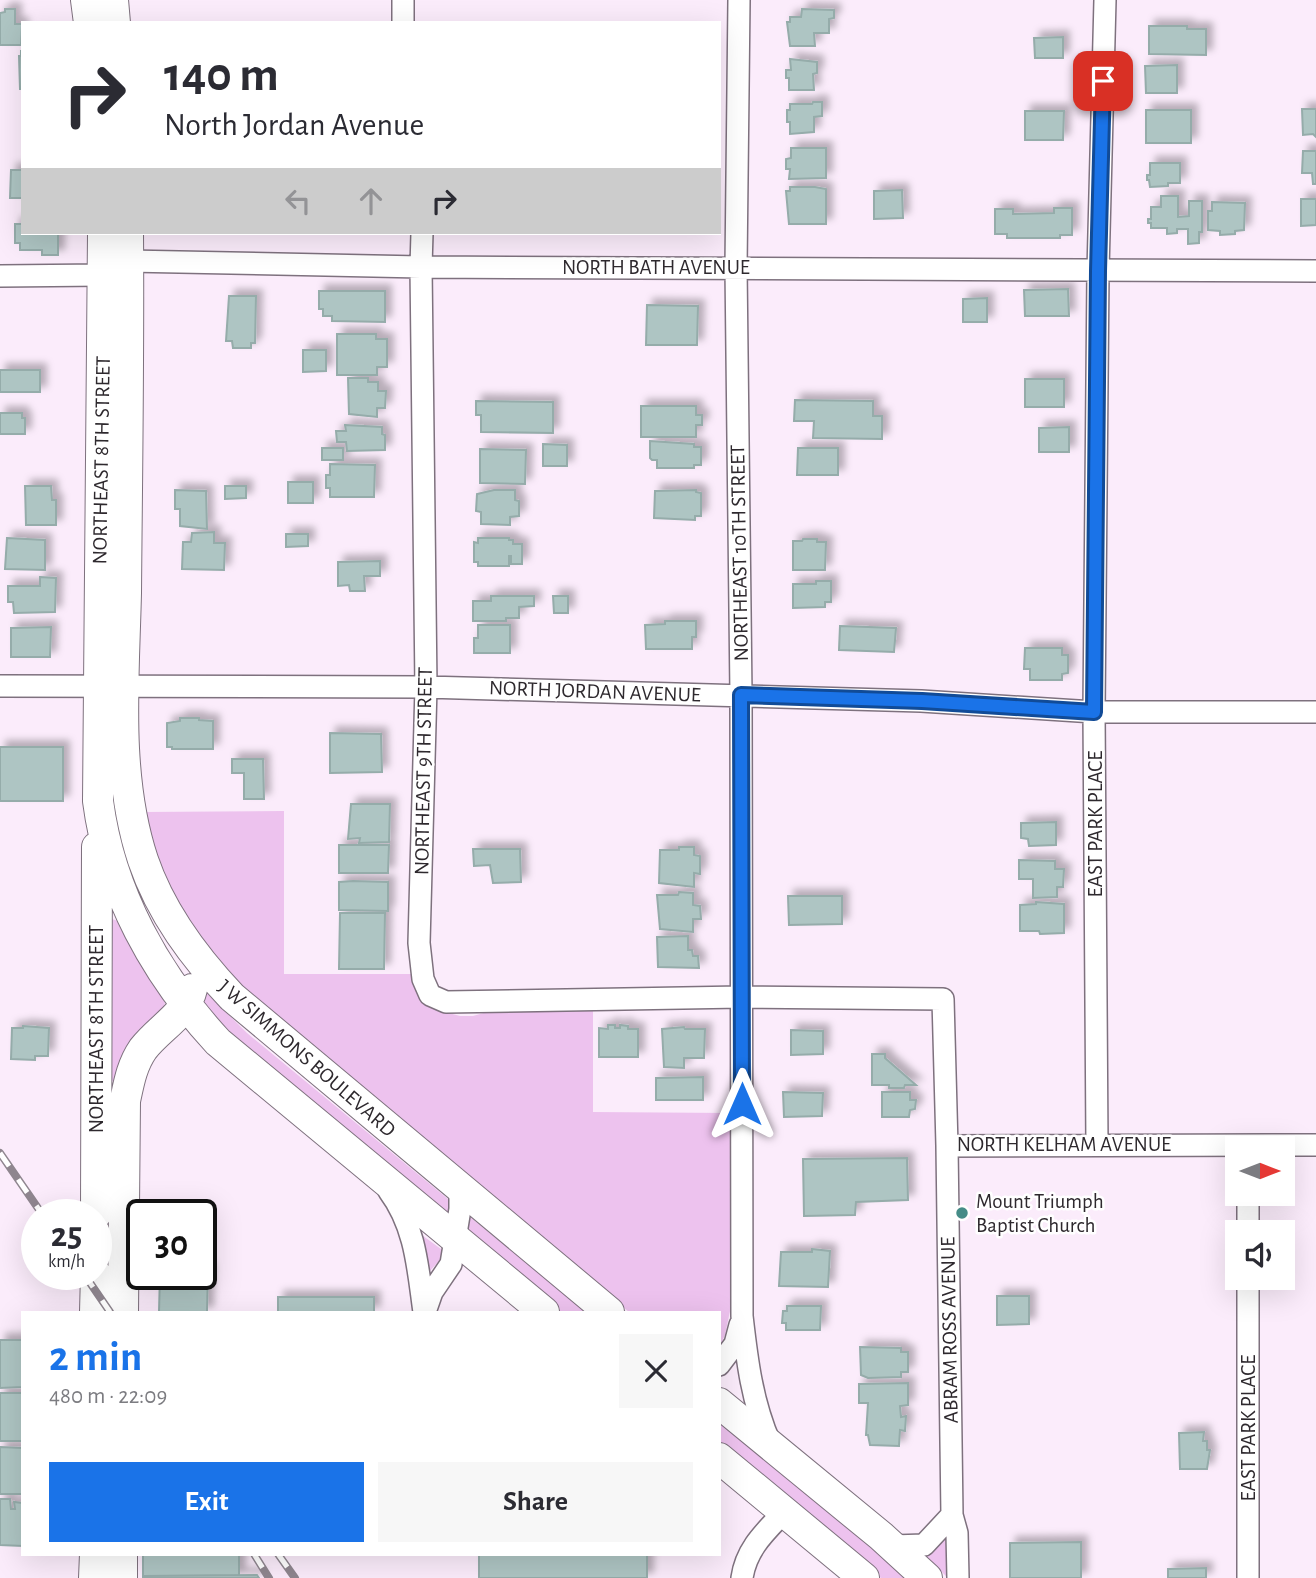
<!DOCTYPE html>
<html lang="en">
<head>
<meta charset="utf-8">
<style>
  :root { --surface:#fff; --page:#f7f7f7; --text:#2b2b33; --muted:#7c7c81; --accent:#1a73e8 }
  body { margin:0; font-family:"Alegreya Sans",sans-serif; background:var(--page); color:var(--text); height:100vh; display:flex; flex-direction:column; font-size:26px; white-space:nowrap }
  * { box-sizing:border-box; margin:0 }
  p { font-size:23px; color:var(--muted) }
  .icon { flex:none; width:38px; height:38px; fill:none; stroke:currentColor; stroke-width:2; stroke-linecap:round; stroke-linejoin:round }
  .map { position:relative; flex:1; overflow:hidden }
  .sheet { position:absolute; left:21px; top:1311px; width:700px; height:245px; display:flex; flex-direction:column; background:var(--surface); border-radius:0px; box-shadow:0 7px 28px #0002 }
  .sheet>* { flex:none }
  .banner { position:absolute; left:21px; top:21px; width:700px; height:214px; border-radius:0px; box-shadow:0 7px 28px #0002; background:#fff; color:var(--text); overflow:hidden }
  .needle { width:46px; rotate:90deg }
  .buttons { position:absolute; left:1225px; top:1136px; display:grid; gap:14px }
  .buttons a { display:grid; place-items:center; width:70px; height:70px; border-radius:0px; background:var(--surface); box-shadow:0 7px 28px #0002; font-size:35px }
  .speed { position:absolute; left:21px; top:1199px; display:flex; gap:14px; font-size:35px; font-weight:700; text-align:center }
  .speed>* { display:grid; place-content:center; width:91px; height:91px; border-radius:50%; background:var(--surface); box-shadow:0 7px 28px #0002; line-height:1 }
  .speed small { font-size:18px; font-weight:400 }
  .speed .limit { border:4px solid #111; border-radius:10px; background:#fff; color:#111 }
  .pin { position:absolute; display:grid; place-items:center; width:60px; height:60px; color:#fff; margin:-30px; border-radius:14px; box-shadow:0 4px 10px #0006 }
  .me { position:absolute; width:77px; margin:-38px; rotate:0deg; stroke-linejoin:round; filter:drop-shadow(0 0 5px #0008) }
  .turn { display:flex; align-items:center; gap:24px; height:147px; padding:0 28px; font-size:32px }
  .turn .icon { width:91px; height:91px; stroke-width:2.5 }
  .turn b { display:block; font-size:49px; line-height:60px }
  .lanes { display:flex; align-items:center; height:66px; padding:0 28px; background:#0003; justify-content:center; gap:35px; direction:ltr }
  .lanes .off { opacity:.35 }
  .round { display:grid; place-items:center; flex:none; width:74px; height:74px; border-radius:0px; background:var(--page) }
  .head { display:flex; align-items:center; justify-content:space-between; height:119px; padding:0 28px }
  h1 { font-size:42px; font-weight:600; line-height:52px; color:var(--accent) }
  .primary-button { display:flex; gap:14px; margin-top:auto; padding:14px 28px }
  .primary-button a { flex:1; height:80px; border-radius:0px; background:var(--accent); color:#fff; font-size:28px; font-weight:600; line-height:80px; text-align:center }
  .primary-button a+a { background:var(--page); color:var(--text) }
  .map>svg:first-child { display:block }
  .green { fill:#edc2ee }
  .building { fill:#aec5c3; stroke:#95acaa; stroke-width:2; filter:url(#shadow) }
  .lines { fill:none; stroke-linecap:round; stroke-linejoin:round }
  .street-casing { stroke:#7e717e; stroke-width:24 }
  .secondary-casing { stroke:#7e717e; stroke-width:32 }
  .street { stroke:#fff; stroke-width:21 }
  .secondary { stroke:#fff; stroke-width:30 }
  .rail-casing { stroke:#8f868f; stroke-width:8 }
  .rail { stroke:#fff; stroke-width:5; stroke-dasharray:16; stroke-linecap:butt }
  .route-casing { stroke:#114b97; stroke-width:18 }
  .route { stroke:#1a73e8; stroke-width:12 }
  .poi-dot { fill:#458c87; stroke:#fff; stroke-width:2.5 }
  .labels { text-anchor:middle; stroke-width:5; stroke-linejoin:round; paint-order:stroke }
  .street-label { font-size:21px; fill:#2e292e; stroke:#fff }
  .poi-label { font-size:21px; fill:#2e292e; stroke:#fff; text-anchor:start }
</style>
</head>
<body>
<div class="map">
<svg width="1316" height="1578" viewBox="0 0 1316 1578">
  <defs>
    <filter id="shadow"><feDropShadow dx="6" dy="-6" stdDeviation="3.5" flood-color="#0004"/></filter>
  </defs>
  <rect width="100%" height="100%" fill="#fbecfb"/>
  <path class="green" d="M284 811V974H411L418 990 445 1012 460 1016H473L501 1008 593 1010V1112L730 1113V1311L725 1335 719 1347V1312H629L259 1007 197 940 162 875 143 812Z
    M112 919 118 921 165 1003 162 1012 114 1081H107V925Z
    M205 991 247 1033 448 1199 452 1210 448 1217 221 1033 197 993Z
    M470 1217 586 1312H560L467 1236 464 1221Z
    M419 1233 441 1249V1259L427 1274Z
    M719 1423 741 1439 910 1578H881L719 1445Z
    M947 1532 949 1576 947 1577 926 1557Z"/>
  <path class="building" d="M5 9H15V24H22L21 45H0V13L5 12Z
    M802 9 834 10V18L829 19V33H814L815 46H790L787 22H790V17H801Z
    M1149 26H1187V29H1206V55L1149 54Z
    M1063 37V58H1035L1034 38Z
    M21 50 23 89H20L19 56H21Z
    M790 59 817 62V73L813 74 814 90H789V78H786V70H791Z
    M1177 65V93H1146L1145 66Z
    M813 102H822V116L814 117V132L790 134V122H787V110H790V104H812Z
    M1302 109H1316V137L1313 134 1303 135Z
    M1146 110H1191V143H1146Z
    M1025 111H1064L1063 140H1025Z
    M791 148H826V178L789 179 790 169H786V159L791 158Z
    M1303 151H1316V184H1313L1312 173H1302Z
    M1150 163H1180V183H1168V186L1150 187 1149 180H1147V175H1150Z
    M11 170H23V198H10Z
    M790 187H815L826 189V224H789L786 191H790Z
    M902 190 903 218 874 219V191Z
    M1161 196H1178V217L1189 216V201H1202V232H1199V243L1188 244V229H1177V233L1167 234V228H1151V223H1148V219H1151V207H1161Z
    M1301 199H1316V225L1301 226Z
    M1212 202 1245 203 1244 230 1235 231V234L1220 235V231L1208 230V211H1212Z
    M1054 208H1072V235H1060V238H1007V234H995V209H1013V214L1054 213Z
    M15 224H23V233H58V255H42V250H20V243H15Z
    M1068 289 1069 316H1025L1024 290Z
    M319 291H385V322L332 321V316H323V309H319Z
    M229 296H256L255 343H251V348H233L232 341H226Z
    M987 298V322H963V299Z
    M647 305 698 306 697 345H646Z
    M337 334H376V339H387V367H377V375H337Z
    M303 350H326V371L303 372Z
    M0 370H40V392H0Z
    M348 378H368V382H378V391H386L385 408H377V417L349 414Z
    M1025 379H1064V407H1025Z
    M795 400 873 401V416H882V439L813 438 814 421H794Z
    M476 401 553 402V433L481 432V415H476Z
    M641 406H696V415H702V425H696V437H641Z
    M0 413H22V418H25V434H0Z
    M345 425 382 427V434L385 435V450L347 451 346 442H337L336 431H346Z
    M1069 427V452H1039V428Z
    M650 441 694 444V447H701V465H694V468H657V460H652L650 458Z
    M543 444 567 445V466H543Z
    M322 448H343V460H322Z
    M798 448H838V475H797Z
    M480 449 526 450 525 484 480 483Z
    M330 464 375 465 374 497H330V488H326V475H330Z
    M288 482H313V503H288Z
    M25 486H51L52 500H56V525H26Z
    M225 486H246V498L225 499Z
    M175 490 206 491 207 529 180 526V509H175Z
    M494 490H515V500L519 501V516L510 517V525L481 524V512L476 511 477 494Z
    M696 490V492L701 493V516H695V520L654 518 655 491Z
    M214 532V543H225L224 570 182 569 183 542H191L192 533Z
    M286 534H308V546L286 547Z
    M7 538 45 540V570L5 569Z
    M478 538H509V540H513V544H522V564H511V556H509V566H478V562H474V542L478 543Z
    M803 539H817V542H826L825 570H793V541H802Z
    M380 561V576H364L365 591H350L349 585 338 586V562Z
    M40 577 56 578 55 612 14 613 13 602H8V586H40Z
    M816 581H831V602H825V607L793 608V584H816Z
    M491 596H534V606L519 607V618H506V621H473V601H491Z
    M553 596H568V613H554Z
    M665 621H696V637H692V649H646L645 625 665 624Z
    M478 625H510V653H474V638H478Z
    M840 626 896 628 894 652 839 650Z
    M51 627 50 657H11V628Z
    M1025 648H1062V655H1068V673L1062 674V680H1030V669H1024Z
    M180 718H199V720L213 721V749H172V747H167V723L180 721Z
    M330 733 381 734 382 772 330 773Z
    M0 747H63V801H0Z
    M232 759H263L264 799H244V773H232Z
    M351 804H390L389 842 359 843 360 838 348 839Z
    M1056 822V845L1029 846 1028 839 1021 838V823Z
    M339 845H389L388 873H339Z
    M679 847H694V855L700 856V874L694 873V887L659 883 660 850H679Z
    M473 849H520L521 882 493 883 490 865 474 866Z
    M1019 860 1055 861V869H1064L1063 887H1057V897L1033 898V879H1019Z
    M353 881 388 882V911L339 910V882Z
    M679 892 693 893V905L700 906 701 919H693V932L660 929 657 895H678Z
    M788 896H842V924L789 925Z
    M1036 902 1064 904V933L1040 934 1039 931H1020V905L1036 904Z
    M340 913H385L384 969H339Z
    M688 936V950H692L693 956H698L699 968 658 967 657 937Z
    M608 1025H615V1028H620V1025L628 1026V1029H638V1057H599V1028L608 1029Z
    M23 1026 49 1028 48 1056H35V1060L11 1059 12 1028H23Z
    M684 1027 685 1029H705L704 1058H684V1068L664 1067 662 1029Z
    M791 1030 823 1031V1054L791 1055Z
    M872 1054H885V1058L916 1085H905L904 1088H889V1085H872Z
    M703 1077V1100H656V1078Z
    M783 1092 823 1093 822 1116 784 1117Z
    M882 1092H910V1100H916L915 1109 910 1110 909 1117H882Z
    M907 1158 908 1200 856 1202 855 1215 804 1216 803 1159Z
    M812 1249 830 1251 828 1287 779 1286 781 1252H812Z
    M201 1270H208L207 1312H159L160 1274H201Z
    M997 1296H1029V1324L997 1325Z
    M278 1297H374V1312H278Z
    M787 1306H821L820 1330H786V1323H782L783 1311H787Z
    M0 1340H23V1387L0 1388Z
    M860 1347 901 1348V1352H908V1372H901V1377L868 1378 861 1375Z
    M908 1383V1405L900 1406 901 1417 906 1416 905 1431 900 1430 899 1446 870 1445 868 1435H866L868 1403H859V1384Z
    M0 1393H23V1441H0Z
    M1204 1432 1203 1441H1207V1450H1210L1207 1469H1180L1179 1433Z
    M0 1447 23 1448V1494H0Z
    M0 1499H10L11 1509H15L14 1502 23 1503V1546L0 1545Z
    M1081 1542V1578H1010V1543Z
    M143 1554H239V1575L143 1576Z
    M479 1554 647 1555V1578H479Z
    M1206 1568V1578H1168V1569Z
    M257 1575 259 1578H143V1576Z"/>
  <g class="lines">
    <g class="street-casing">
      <path id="street" d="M739 0 736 267 741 695 742 1316C747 1360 752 1402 770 1443
        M403 23V0
        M422 233 421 267 426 687 419 943 423 979 430 995 446 1002 741 997 943 999 947 1146 1316 1145
        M0 276 103 275 128 261 421 267 1316 271
        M0 686 426 687 921 701 1094 712H1316
        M1097 1145 1094 712 1098 271 1105 0
        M947 1146 952 1515 957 1533 958 1578
        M389 1191C416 1227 418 1270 424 1312
        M1248 1232V1194
        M425 1312 432 1292 451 1264 460 1209V1189
        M719 1365 735 1344 740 1325
        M893 1546 924 1545 952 1515
        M742 1578C746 1549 765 1532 784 1512
        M1248 1578V1278"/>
    </g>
    <g class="secondary-casing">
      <path id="secondary" d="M86 0 89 23
        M113 0 115 23
        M103 233 98 801C110 893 156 975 218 1042L544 1312
        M128 233C129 353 127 473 126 593 124 680 115 776 143 860 161 913 194 957 232 997L609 1312
        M96 1214 97 847
        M95 1312 96 1274
        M123 1312 125 1101C129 1082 132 1065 143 1049 159 1028 186 1015 192 989
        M719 1403 881 1536 927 1578
        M719 1458 864 1578
        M94 1578 95 1554
        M122 1578V1554"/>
    </g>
    <use href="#street" class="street"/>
    <use href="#secondary" class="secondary"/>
    <g class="rail-casing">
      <path id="rail" d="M0 1153 42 1214
        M84 1274 110 1312
        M254 1554 269 1578
        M278 1554 295 1578"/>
    </g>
    <use href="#rail" class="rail"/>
  </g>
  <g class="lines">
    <g class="route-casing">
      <path id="route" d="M742 1104 741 695 922 701 1094 712 1098 271 1103 81"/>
    </g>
    <use href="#route" class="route"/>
  </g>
  <circle class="poi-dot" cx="962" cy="1213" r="7"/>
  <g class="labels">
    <g class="street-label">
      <text x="656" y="274">NORTH BATH AVENUE</text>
      <text transform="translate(101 460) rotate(-89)" y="7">NORTHEAST 8TH STREET</text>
      <text transform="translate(739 553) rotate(-91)" y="7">NORTHEAST 10TH STREET</text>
      <text transform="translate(595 691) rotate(2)" y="7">NORTH JORDAN AVENUE</text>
      <text transform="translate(423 771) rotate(-89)" y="7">NORTHEAST 9TH STREET</text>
      <text transform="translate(1095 824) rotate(-90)" y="7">EAST PARK PLACE</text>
      <text transform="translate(96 1029) rotate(-90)" y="7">NORTHEAST 8TH STREET</text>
      <text transform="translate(307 1058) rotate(41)" y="7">J W SIMMONS BOULEVARD</text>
      <text x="1064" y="1151">NORTH KELHAM AVENUE</text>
      <text transform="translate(949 1330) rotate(-91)" y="7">ABRAM ROSS AVENUE</text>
      <text transform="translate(1248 1428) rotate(-90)" y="7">EAST PARK PLACE</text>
    </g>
    <g class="poi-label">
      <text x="976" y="1208">Mount Triumph<tspan x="976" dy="24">Baptist Church</tspan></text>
    </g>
  </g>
</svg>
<div class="buttons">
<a><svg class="needle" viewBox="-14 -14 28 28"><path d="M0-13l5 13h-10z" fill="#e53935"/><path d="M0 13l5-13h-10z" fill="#7c7c81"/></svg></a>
<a><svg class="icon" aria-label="sound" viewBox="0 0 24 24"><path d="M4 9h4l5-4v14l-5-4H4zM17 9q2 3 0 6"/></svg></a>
</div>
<div class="speed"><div>25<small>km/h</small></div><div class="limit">30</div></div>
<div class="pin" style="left:1103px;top:81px;background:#d93025"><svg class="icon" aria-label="arrive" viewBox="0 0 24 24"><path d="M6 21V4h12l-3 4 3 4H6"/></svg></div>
<svg class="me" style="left:742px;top:1104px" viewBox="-20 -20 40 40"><path d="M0-17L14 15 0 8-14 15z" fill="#1a73e8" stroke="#fff" stroke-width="4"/></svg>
<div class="banner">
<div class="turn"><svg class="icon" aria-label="right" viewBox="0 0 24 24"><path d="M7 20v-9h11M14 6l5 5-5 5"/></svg><div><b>140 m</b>North Jordan Avenue</div></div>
<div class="lanes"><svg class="icon off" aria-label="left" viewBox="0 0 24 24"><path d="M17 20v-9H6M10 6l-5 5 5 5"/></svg><svg class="icon off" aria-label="ahead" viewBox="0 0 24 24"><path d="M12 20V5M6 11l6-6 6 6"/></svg><svg class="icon" aria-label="right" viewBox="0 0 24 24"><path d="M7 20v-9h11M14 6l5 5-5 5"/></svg></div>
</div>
<section class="sheet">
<div class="head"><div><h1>2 min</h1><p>480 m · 22:09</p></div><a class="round"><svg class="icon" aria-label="close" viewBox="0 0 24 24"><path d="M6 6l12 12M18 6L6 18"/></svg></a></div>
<div class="primary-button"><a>Exit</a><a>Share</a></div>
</section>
</div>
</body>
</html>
